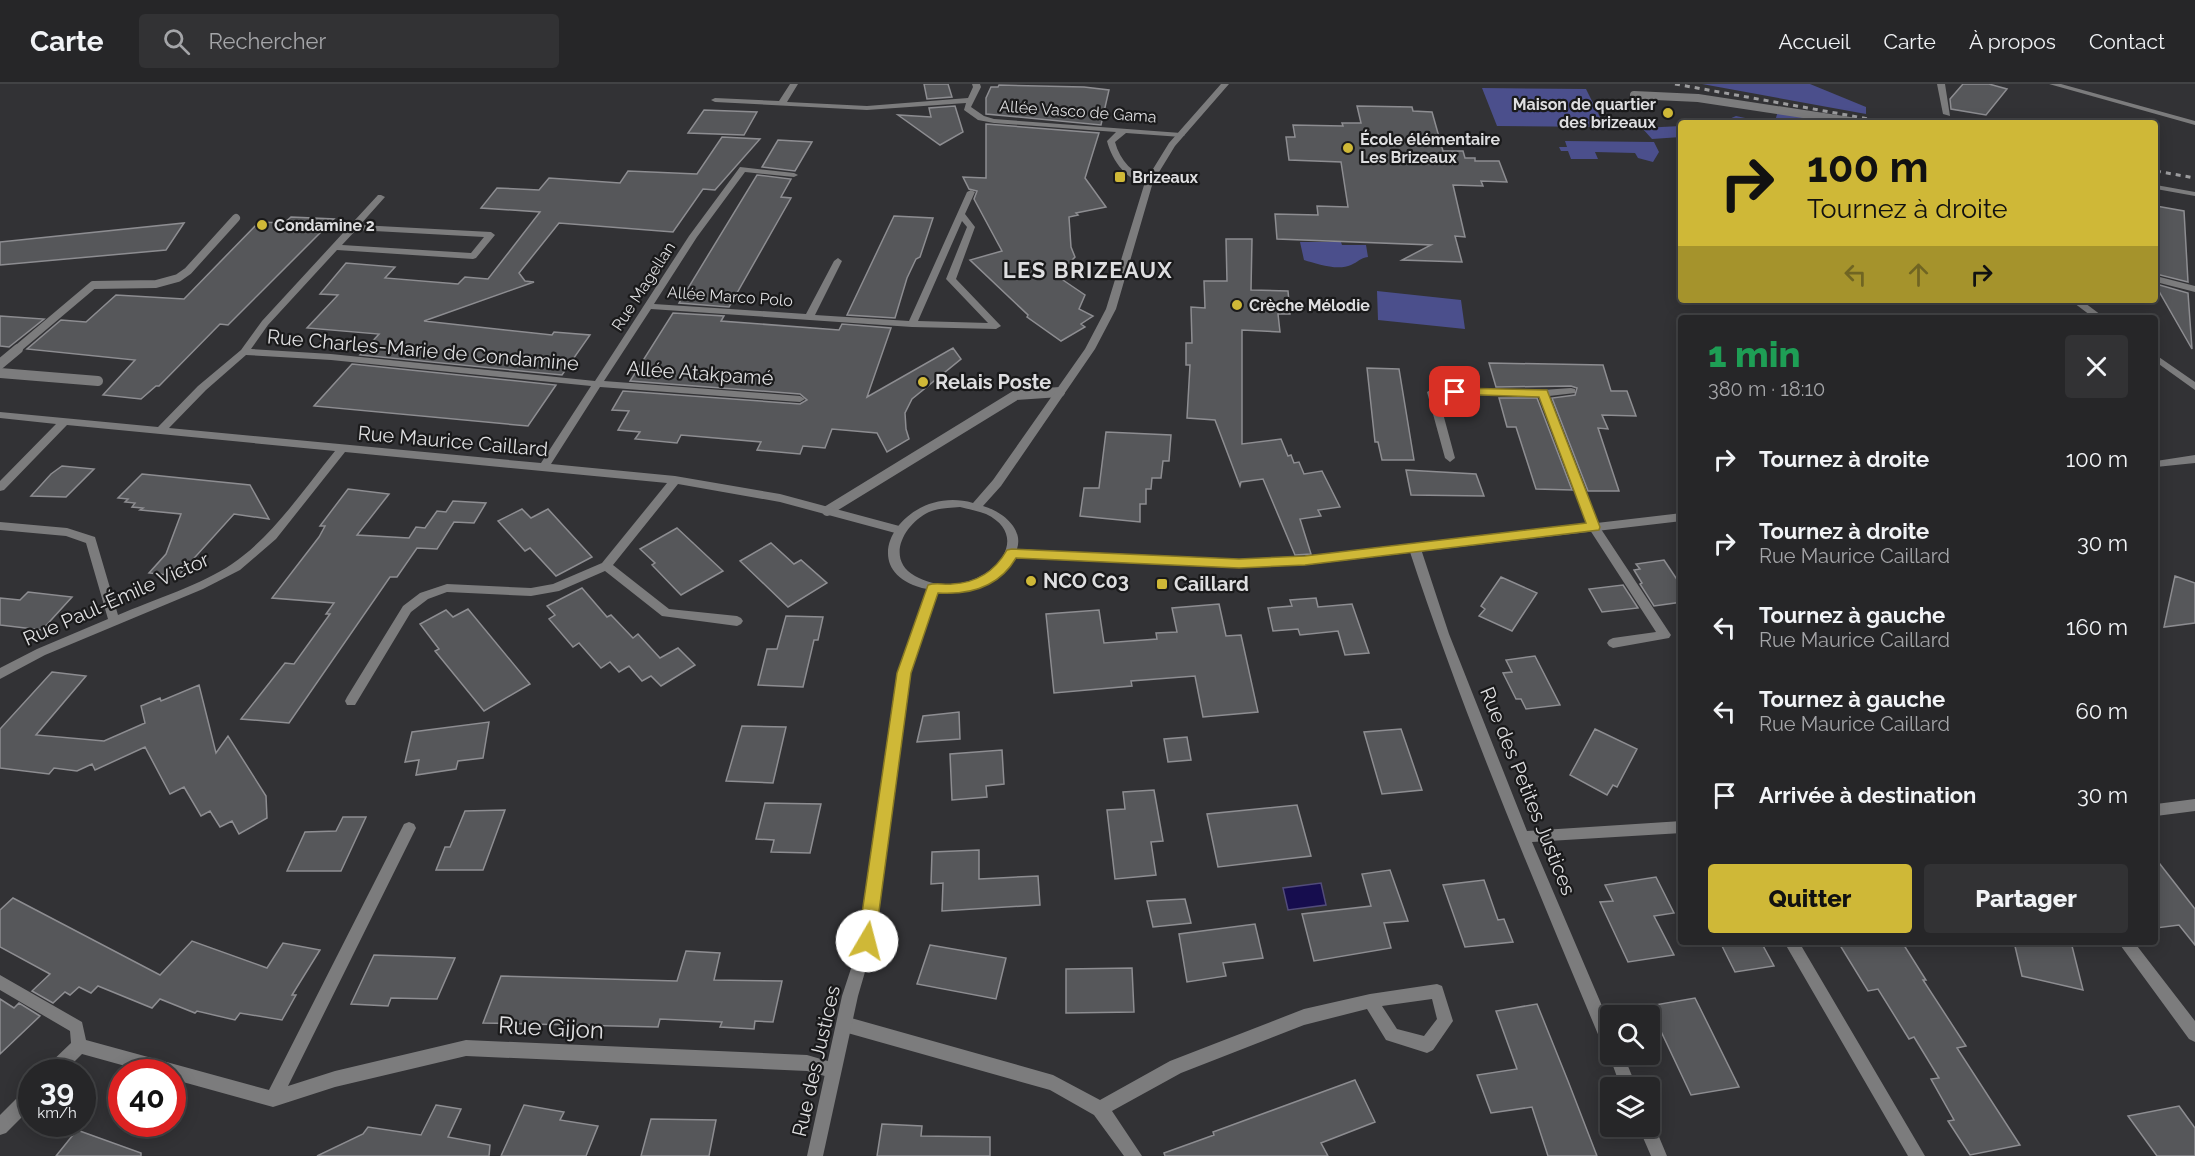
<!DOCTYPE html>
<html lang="fr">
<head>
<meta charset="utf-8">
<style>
  :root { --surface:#262628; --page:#323234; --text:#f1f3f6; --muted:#a4a5a8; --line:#424345; --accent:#cfb837 }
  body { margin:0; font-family:Raleway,sans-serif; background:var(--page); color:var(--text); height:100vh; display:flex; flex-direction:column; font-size:22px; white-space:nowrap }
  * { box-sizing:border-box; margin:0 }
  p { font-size:20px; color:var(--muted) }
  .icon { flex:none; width:33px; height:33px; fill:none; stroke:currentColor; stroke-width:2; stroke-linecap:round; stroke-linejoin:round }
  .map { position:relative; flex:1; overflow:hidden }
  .drawer { position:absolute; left:1678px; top:231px; width:480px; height:630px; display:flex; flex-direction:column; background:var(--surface); border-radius:6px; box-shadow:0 3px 15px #0003,0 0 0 2px var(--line) }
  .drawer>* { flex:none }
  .top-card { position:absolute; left:1678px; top:36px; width:480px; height:183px; border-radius:6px; box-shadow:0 3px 15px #0003,0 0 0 2px var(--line); background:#cfb837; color:#111; overflow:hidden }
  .fabs { position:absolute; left:1600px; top:921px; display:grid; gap:12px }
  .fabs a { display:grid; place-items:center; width:60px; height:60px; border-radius:6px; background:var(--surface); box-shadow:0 3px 15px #0003,0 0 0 2px var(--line); font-size:30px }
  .speed { position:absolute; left:18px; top:975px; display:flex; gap:12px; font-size:30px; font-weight:700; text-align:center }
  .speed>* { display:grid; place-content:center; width:78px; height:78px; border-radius:50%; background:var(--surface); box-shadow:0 3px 15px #0003,0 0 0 2px var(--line); line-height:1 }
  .speed small { font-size:15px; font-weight:400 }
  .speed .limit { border:9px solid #d22; background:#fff; color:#111 }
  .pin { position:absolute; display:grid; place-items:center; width:51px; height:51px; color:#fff; margin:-26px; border-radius:12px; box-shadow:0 3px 9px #0006 }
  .me { position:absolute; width:66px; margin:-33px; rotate:8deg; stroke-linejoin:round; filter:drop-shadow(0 0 4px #0008) }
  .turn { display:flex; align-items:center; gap:21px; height:126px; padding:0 30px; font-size:27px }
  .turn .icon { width:78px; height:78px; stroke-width:2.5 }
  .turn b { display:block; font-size:42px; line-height:51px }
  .lanes { display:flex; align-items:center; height:57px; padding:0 30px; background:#0003; justify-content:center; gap:30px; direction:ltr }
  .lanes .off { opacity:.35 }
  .round { display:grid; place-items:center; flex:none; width:63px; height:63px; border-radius:6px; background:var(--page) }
  .summary { display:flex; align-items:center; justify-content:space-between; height:102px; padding:0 30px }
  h1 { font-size:36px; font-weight:800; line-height:45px; color:#1e9e55 }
  .button { display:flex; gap:12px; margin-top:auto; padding:12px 30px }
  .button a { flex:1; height:69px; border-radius:6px; background:var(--accent); color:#111; font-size:24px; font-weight:800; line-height:69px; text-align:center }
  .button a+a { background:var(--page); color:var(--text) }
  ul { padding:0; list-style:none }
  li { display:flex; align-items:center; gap:18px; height:84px; padding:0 30px }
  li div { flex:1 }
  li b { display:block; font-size:22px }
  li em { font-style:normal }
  header { display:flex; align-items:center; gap:36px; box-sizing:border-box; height:84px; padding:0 30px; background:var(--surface); border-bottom:2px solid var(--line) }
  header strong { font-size:28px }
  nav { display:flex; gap:33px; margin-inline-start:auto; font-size:21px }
  .search { width:420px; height:54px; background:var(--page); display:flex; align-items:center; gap:15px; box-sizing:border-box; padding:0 21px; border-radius:6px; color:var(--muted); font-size:22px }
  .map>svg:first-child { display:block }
  .green { fill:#4b4f8c }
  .water { fill:#160d4e; stroke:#524c7a; stroke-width:1.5 }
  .building { fill:#56575a; stroke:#8d8d91; stroke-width:1.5 }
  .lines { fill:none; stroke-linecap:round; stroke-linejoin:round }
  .service-far1 { stroke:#7c7c7d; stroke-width:8 }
  .service { stroke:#7c7c7d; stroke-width:10 }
  .minor { fill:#7c7c7d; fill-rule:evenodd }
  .tertiary { fill:#7c7c7d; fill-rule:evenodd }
  .rail { stroke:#9c9c9e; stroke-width:3; stroke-dasharray:5 5; stroke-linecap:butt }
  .route { fill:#cfb837; stroke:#877824; stroke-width:1.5 }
  .poi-dot { fill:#cfb837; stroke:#1a1a1b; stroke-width:2 }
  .labels { text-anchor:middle; stroke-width:4.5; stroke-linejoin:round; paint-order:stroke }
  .far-poi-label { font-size:16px; font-weight:bold; fill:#dedee0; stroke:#1a1a1b; text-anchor:start }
  .far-street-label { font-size:16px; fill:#dedee0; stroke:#1a1a1b }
  .street-label { font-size:20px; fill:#dedee0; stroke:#1a1a1b }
  .poi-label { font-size:20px; font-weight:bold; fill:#dedee0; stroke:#1a1a1b; text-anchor:start }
  .far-district-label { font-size:22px; font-weight:bold; letter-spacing:1.5px; fill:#dedee0; stroke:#1a1a1b }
  .near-street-label { font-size:24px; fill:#dedee0; stroke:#1a1a1b }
</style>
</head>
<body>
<header>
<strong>Carte</strong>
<div class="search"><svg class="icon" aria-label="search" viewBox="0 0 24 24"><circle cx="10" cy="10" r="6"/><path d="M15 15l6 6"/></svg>Rechercher</div>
<nav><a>Accueil</a><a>Carte</a><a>À propos</a><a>Contact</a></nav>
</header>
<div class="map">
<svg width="2195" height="1072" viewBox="0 0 2195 1072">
  <rect width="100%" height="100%" fill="#323235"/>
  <path class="green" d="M1702 0H1810L1866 23V30Z
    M1482 4 1586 5 1605 43 1497 42Z
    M1788 24 1871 39H1720L1736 32 1759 37H1775L1778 27Z
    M1681 42V53L1652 55 1642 44Z
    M1565 57 1654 58 1659 68 1653 78 1638 74 1635 69 1595 68 1598 75H1571L1568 67H1561L1559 63H1567Z
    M1300 158H1341L1342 161H1366L1368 173C1360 174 1358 178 1351 181 1338 187 1317 180 1304 176Z
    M1377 207 1461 216 1465 245 1378 236Z"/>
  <path class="water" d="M1321 799 1326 821 1288 826 1283 804Z"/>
  <path class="building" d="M924 0H948L952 13 927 15Z
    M1963 0H1989L2007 5 1986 31 1951 25 1950 15Z
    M999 1 1084 3 1109 6 1101 41 986 30V14L991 3H998Z
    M955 22 963 48 940 61 898 31 931 33 929 24Z
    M1357 22 1412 23 1413 27 1432 28 1443 67H1463L1465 74H1475V77H1499L1507 98 1481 97 1483 102 1453 101 1465 153 1455 152 1462 178 1402 176 1431 161 1277 155 1275 130 1318 131 1317 122 1348 123 1341 78 1289 76 1286 53H1295L1293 41 1343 42 1342 39H1361Z
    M704 26 757 28 744 51 688 49Z
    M986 40 1099 49 1085 94 1106 123 1076 129 1078 131 1069 133 1071 163 1075 173 1057 192 1085 211 1079 225 1093 232 1081 240 1085 243 1061 257 1027 233 1028 231 970 176 1002 167 974 115 977 107 969 105 963 93 986 94Z
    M722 53 760 55 715 106 703 105 673 148 559 139 519 189 525 197 534 198 424 237 552 251 554 248 590 251 562 291 360 271 379 250 307 244 338 211 320 210 346 179 395 183 385 194 458 200 465 193 488 195 540 128 481 124 497 104 539 106 549 94 620 99 628 87 697 90Z
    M778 56 812 58 795 87 762 83Z
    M757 91 791 95 781 113 791 114 729 223 679 219Z
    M2156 122 2184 127 2188 198 2156 190Z
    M894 132 933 134 920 173 916 175 907 194 895 234 847 231Z
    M291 133 334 135 228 241 220 240 159 302H156L141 315 103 311 135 276 27 265 61 236 86 238 116 211 184 215 259 138 284 139Z
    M184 139 166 166 0 181V158Z
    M1226 155H1252L1251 206 1288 207 1290 230H1278L1280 248 1242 246V360L1281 355 1288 372 1291 371 1294 379 1299 378 1304 390 1322 387 1340 423 1318 426 1321 432 1300 435 1311 470 1295 471 1263 395 1241 398 1240 402 1215 336 1187 334 1190 281H1186V259H1192L1191 223 1205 224 1204 197H1227Z
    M2156 200 2188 209 2192 265 2156 202Z
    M673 229 724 232 721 237 839 246 842 240 891 244 867 313 953 264 961 275 912 315 905 329 906 345 909 355 887 368 877 349 832 345 825 364 803 362 800 370 757 366 761 358 681 351 677 359 635 355 640 348 618 346 629 327 612 326 623 307 800 320 807 316 800 310 630 297Z
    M0 232 44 235 9 263 0 262Z
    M1489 279 1603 281 1611 307H1627L1636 332 1602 331 1608 345 1598 344 1619 407H1588L1552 314 1575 311 1577 304 1571 302 1496 303Z
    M352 280 556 301 528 342 314 322Z
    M1367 284 1399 285 1414 376H1382L1378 358H1375Z
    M1499 314H1537L1572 406 1536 405 1516 343H1507Z
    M1106 348 1171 351 1169 377H1163L1161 394H1152L1151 405H1146V420H1140V438L1080 432 1084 404H1099Z
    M62 382 94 385 66 413 31 412 51 390Z
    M1406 386 1476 390 1484 412 1411 411Z
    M142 390 250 401 269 435 234 430 178 492 149 489 166 470 181 430 140 426 143 424 132 423 135 419 125 418 128 415 118 414Z
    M348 405 389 410 357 451 409 454 416 443 425 444 437 427 446 428 453 417 486 419 474 439 454 438 437 465 417 464 397 493H390L289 639 241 635 285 579 294 580 330 530H326L334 519 272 514 319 453 325 442H320Z
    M522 425 531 434 548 425 592 473 556 492 530 464 525 467 498 437Z
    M677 444 723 487 681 511 652 481 655 479 640 465Z
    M771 459 794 480 801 476 827 499 788 523 740 477Z
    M1664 476 1682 503V518L1654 522 1640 500 1642 499 1634 486 1640 485 1636 480Z
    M2175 492 2195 499V539L2164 543Z
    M1501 493 1537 509 1512 547 1479 532 1485 525 1481 522Z
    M1623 501 1638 524 1602 528 1589 505Z
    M582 504 607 533 611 531 633 554 638 550 660 574 678 564 695 581 661 602 651 592 642 597 629 582 619 588 610 578 601 584 579 559 573 563 549 535 555 531 547 522Z
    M28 508 72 513 42 546 0 541V514L20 516Z
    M1316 514 1318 523 1352 520 1369 569 1345 571 1338 547 1300 551 1298 545 1273 547 1268 524 1292 522 1290 516Z
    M1219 520 1226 552 1241 551 1258 628 1203 633 1195 592 1131 597 1132 602 1054 609 1046 530 1099 526 1104 559 1157 555 1156 549 1177 548 1172 524Z
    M468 525 530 600 484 627 435 567 439 565 420 540 446 526 453 533Z
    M786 532 823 533 818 556H814L803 603 758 601 767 565H777Z
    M1535 572 1560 621 1526 625 1521 615H1516L1503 589 1512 588 1506 576Z
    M52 588 86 592 36 651 104 657 145 639 141 622 160 614 161 617 199 601 216 669 228 652 266 712 267 734 239 750 232 737 220 743 210 727 201 732 184 703 170 710 145 663 95 686 92 680 77 687 54 684 49 690 0 684V645Z
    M959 628 960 655 917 658 923 632Z
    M489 638 483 674 458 677 456 685 416 691 419 676 405 678 412 648Z
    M742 642 786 643 773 699 726 697Z
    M1401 645 1422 706 1382 710 1364 648Z
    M1595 645 1637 665 1617 703 1613 701 1607 711 1570 691Z
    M1187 653 1191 676 1168 678 1164 655Z
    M1002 666 1004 700 986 702 987 713 952 716 950 670Z
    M1154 706 1163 757 1151 758 1156 791 1115 795 1107 726 1125 725 1123 708Z
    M765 719 821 720 810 769 771 768 774 756 756 755Z
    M1297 721 1311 772 1218 783 1207 730Z
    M505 726 483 786H436L445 763H450L465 727Z
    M343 733H366L341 787H287L305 748 336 747Z
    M979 766V795L1038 792 1040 821 942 827 943 799 931 800 932 768Z
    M2156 775 2195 825V861L2179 841 2156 844Z
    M1390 786 1408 837 1384 839 1391 864 1314 877 1302 830 1371 822 1362 790Z
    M1656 793 1674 829 1654 832 1674 871 1628 878 1600 818 1613 817 1605 801Z
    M1484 796 1498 836 1504 835 1513 858 1465 863 1443 801Z
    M13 814 160 891 192 857 267 884 283 859 320 866 292 911H296L282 936 240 929 235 936 197 927 195 929 160 915 152 924 98 902 91 909 79 903 70 911 65 908 53 919 32 907 50 890 0 863V826Z
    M1185 815 1191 839 1153 843 1147 817Z
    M1255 840 1263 874 1223 879 1226 892 1187 898 1179 850Z
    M1720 858H1761L1774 882 1735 888Z
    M1838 858H1902L1926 896H1923L1966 962 1957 964 2020 1061 1970 1071 1948 1037 1954 1036 1931 995 1939 994 1914 953 1909 955 1878 905 1868 907Z
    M2014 858H2071L2083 906 2022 892Z
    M930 861 1006 874 996 915 917 900Z
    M686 867 720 869 714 896 782 897 773 938 755 937 754 945 720 943 722 938 660 935 658 943 483 939 501 892 677 897Z
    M374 871 433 873 455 874 437 915 391 914 388 922 351 920Z
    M1132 884 1134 928 1066 929V885Z
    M1695 914 1739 1003 1691 1011 1649 922Z
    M0 915 14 924 19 919 40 932 0 970Z
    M1537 920 1568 997 1597 1072H1548L1532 1023 1491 1029 1477 991 1517 985 1496 927Z
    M1355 996 1375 1038 1321 1059 1328 1072H1165L1164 1069 1214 1051 1213 1048Z
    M436 1021 461 1025 448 1053 490 1061 489 1072H317L363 1050 368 1043 421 1051Z
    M524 1021 564 1028 560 1036 598 1042 586 1072H501Z
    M2179 1022 2195 1044V1072H2157L2128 1032Z
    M651 1035 716 1036 709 1072H641Z
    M882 1040 922 1042 921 1052 990 1053V1072H877Z
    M77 1046 141 1069V1072H56Z"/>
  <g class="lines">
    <path class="service-far1" d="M1634 11 1698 14 1863 39
      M16 266 93 201 156 200 178 194 188 187 236 134"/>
    <path class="service" d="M0 280 18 265
      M0 289 98 297
      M827 427 1016 311 1060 308"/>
    <path class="minor" d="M790 0H798L787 18 867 22 968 14 973 3 972 0H980L981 3 971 23 984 32 994 35 1181 49 1185 51 1181 53 1126 49 1115 58C1120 77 1133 90 1152 96V100C1129 101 1112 77 1107 57L1116 48 994 39 978 36 964 26 966 19 867 26 715 18 711 16 715 14 779 17Z
      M1937 0H1945L1950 32 1943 30Z
      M740 83 794 89 798 91 794 93 745 88 697 153 654 220 806 230 834 177 838 174 842 177 815 231 909 237 967 108 971 106 975 108 965 130 975 143 956 195 1001 242 996 245 912 243 651 225 604 297 800 312 805 315 800 318 600 303 551 380 675 392 780 410 903 443 905 446 903 449 899 450 780 418 678 400 613 481 669 525 737 532 741 534 743 537 741 540 737 542 662 532 605 487 559 507 531 512 447 508 428 515 411 528 355 621H347L345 617 347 613 403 522 420 509 447 500 531 504 553 500 602 479 667 399 345 368 276 455 240 486 203 505 45 571 0 595V584L37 565 108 535 86 459 66 452 0 446V438L67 444 95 453 118 531C153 516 203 500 232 480 274 451 303 406 335 367L67 341 4 406 0 407V397L56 340 0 334V328L158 343 198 302 241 266 262 237 378 111H381L385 113 360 141 491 148 495 151 476 174 473 175 337 166 268 241 251 265 331 270 595 297 689 152ZM962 137 967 143 946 195 988 239 918 237ZM356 146 484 153 471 169 342 161ZM246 271 331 276 591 302 541 379 169 344 206 306Z
      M2156 192 2195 202V208L2156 198Z
      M1571 304 1575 305V309L1549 312 1599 442 1669 548 1671 551 1669 554 1613 564 1609 562 1607 559 1609 556 1613 554 1656 548 1588 443 1539 312 1438 311 1455 374 1450 378 1445 374 1427 308 1432 305 1543 306Z
      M1415 461 1421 465 1449 550 1527 747 1682 737V749L1532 758 1611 943V970H1623L1637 1004H1621L1608 968 1605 967C1536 802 1465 636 1409 465Z
      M2195 715V727L2156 732V720Z
      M409 738 414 740 416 744 288 1002 335 987 466 956 807 971 838 980 840 986 838 992 832 994 807 987 466 972 335 1003 273 1023 172 995V988H147L82 970 64 988H45L47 982 71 959 70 947 0 906V891L82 938 86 956 269 1006 404 740Z
      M1784 858H1799L1925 1072H1908Z
      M2118 858H2134L2195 937V958L2189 955Z
      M1437 900 1442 902 1453 937 1433 966 1427 969 1386 956 1367 925 1304 941 1181 989 1112 1027 1142 1072H1124L1094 1031 1050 1006 844 948 839 945 836 940 839 935 844 932 1053 991 1100 1016 1170 977 1304 925 1370 910ZM1432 915 1437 935 1424 952 1397 945 1382 922Z
      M32 1003V1023L6 1049 0 1051V1031L26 1005Z
      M1650 1035 1652 1036 1667 1072H1651L1638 1042H1650Z"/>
    <path class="tertiary" d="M1221 0H1229L1175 62 1153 98 1116 225 1095 265 1001 402 983 422C1001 427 1024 444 1017 465L1239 476 1306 473 1682 429V437L1306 481 1239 484 1014 473C1004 500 964 513 938 507L910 589 874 857 858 912 823 1072H807L842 912 860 857 898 589 927 505C847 488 904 399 973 419L993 396 1085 265 1106 225 1145 98 1169 59ZM960 423C968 425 978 427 986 430 1044 458 971 524 915 492 885 475 904 440 929 428 938 424 950 424 960 423Z
      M2049 0H2061L2195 37V41Z
      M2156 101 2195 108V112L2156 105Z
      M2070 216H2081L2105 234H2094Z
      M2156 271 2195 298V306L2156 278Z
      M2195 371V379L2156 383V377Z"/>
    <path class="rail" d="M1675 0 1891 39
      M2156 87 2195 94"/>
  </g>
  <path class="route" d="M1455 304 1547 306 1600 443 1599 446 1305 481 1239 484 1016 474C999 503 969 511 938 509L911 589 875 857 873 863 867 865 861 863 858 857 897 589 928 501C936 498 944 501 952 500 977 499 995 487 1007 466L1012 465 1239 475 1305 472 1586 439 1539 313 1451 310V305Z"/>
  <g class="poi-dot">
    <circle cx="1668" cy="29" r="6"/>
    <circle cx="1348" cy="64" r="6"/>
    <rect x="1114" y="87" width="12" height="12" rx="3"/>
    <circle cx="262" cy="141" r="6"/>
    <circle cx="1237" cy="221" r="6"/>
    <circle cx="923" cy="298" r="6"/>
    <circle cx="1031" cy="497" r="6"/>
    <rect x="1156" y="494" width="12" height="12" rx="3"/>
  </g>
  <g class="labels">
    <g class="far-poi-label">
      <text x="1656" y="26" text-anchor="end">Maison de quartier<tspan x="1656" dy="18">des brizeaux</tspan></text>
      <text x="1360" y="61">École élémentaire<tspan x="1360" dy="18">Les Brizeaux</tspan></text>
      <text x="1132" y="99">Brizeaux</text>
      <text x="274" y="147">Condamine 2</text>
      <text x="1249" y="227">Crèche Mélodie</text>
    </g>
    <g class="far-street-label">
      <text transform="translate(1078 27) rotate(4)" y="6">Allée Vasco de Gama</text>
      <text transform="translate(643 202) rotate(-57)" y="6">Rue Magellan</text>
      <text transform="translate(730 212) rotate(4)" y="6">Allée Marco Polo</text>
    </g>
    <g class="street-label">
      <text transform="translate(423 266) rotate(5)" y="7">Rue Charles-Marie de Condamine</text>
      <text transform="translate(700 289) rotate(4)" y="7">Allée Atakpamé</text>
      <text transform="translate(453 357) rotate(5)" y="7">Rue Maurice Caillard</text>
      <text transform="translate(116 515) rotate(-24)" y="7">Rue Paul-Émile Victor</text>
      <text transform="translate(1528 707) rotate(68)" y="7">Rue des Petites Justices</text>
      <text transform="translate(816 977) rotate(-77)" y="7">Rue des Justices</text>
    </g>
    <g class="poi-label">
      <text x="935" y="305">Relais Poste</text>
      <text x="1043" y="504">NCO C03</text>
      <text x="1174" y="507">Caillard</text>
    </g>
    <g class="far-district-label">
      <text x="1088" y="194">LES BRIZEAUX</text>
    </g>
    <g class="near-street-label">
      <text transform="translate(551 944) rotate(3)" y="8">Rue Gijon</text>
    </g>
  </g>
</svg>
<div class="fabs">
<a><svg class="icon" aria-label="search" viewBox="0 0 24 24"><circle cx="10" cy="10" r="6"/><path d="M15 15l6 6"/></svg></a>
<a><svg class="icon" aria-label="layers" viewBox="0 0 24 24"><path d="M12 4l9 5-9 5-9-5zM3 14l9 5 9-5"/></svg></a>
</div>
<div class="speed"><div>39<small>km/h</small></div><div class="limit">40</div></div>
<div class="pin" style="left:1455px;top:308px;background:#d93025"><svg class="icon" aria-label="arrive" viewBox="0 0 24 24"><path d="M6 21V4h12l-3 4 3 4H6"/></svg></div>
<svg class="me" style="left:867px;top:857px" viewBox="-20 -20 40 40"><circle r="19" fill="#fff"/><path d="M0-13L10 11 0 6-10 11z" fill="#cfb837"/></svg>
<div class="top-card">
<div class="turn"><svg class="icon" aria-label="right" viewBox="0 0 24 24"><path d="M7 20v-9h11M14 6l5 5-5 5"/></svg><div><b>100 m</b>Tournez à droite</div></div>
<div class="lanes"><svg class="icon off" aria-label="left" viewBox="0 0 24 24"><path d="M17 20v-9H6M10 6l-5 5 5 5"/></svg><svg class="icon off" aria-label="ahead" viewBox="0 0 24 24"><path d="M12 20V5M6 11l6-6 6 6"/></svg><svg class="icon" aria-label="right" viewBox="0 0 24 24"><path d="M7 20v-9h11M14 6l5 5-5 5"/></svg></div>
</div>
<section class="drawer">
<div class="summary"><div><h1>1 min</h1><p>380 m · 18:10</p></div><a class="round"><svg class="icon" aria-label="close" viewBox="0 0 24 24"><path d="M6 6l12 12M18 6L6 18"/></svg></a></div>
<ul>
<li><svg class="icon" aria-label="right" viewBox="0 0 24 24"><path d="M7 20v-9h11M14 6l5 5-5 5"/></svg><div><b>Tournez à droite</b></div><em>100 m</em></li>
<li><svg class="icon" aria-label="right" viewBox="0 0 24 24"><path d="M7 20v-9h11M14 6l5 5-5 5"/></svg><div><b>Tournez à droite</b><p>Rue Maurice Caillard</p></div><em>30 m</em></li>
<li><svg class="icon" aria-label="left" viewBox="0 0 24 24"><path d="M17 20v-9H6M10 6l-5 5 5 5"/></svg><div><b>Tournez à gauche</b><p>Rue Maurice Caillard</p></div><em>160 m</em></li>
<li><svg class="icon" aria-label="left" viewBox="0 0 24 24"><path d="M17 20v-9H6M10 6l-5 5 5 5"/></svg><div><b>Tournez à gauche</b><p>Rue Maurice Caillard</p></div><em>60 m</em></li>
<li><svg class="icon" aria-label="arrive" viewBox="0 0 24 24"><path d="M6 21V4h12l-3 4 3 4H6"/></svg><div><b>Arrivée à destination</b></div><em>30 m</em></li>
</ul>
<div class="button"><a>Quitter</a><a>Partager</a></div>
</section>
</div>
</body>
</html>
